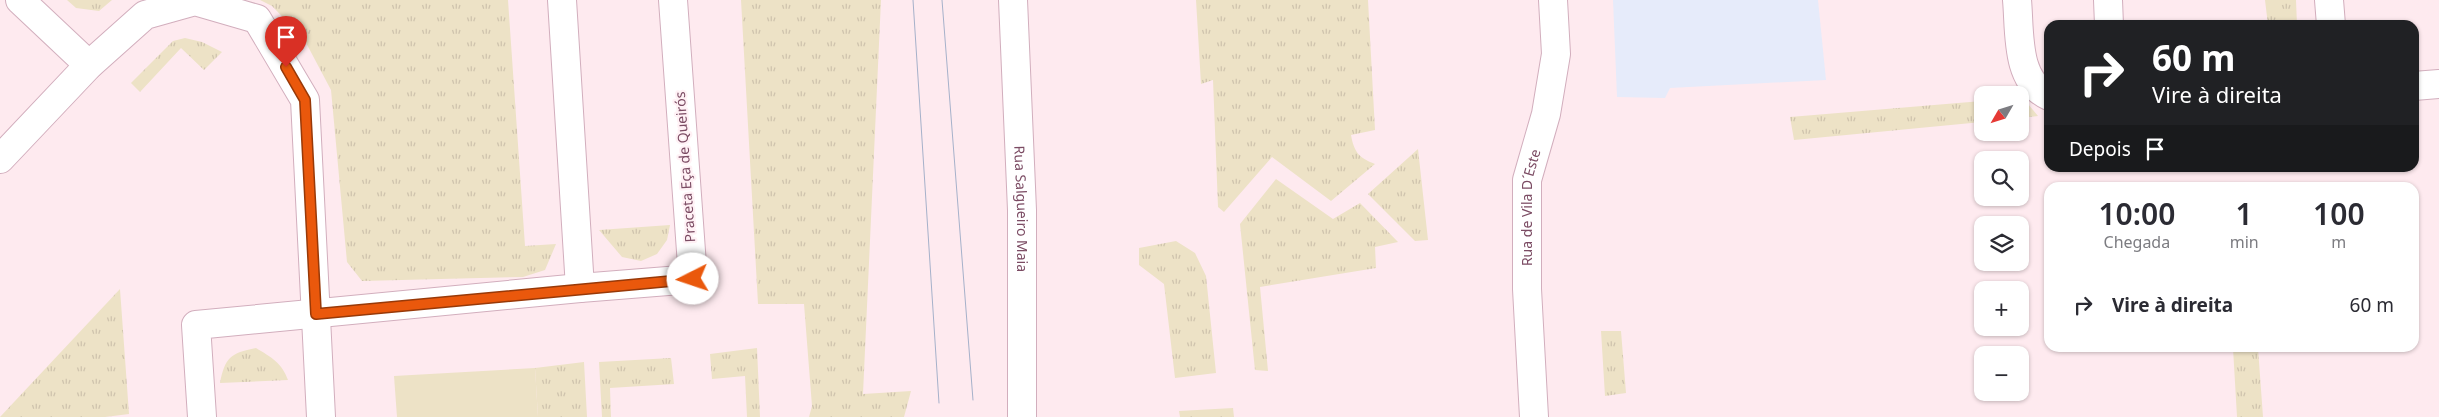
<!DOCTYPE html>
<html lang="pt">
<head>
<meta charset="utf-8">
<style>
  :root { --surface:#fff; --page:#f2f2f3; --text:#2b2b33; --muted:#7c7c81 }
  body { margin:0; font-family:"Noto Sans",sans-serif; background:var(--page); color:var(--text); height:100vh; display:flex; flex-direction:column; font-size:19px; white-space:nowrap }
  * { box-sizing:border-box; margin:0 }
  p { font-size:16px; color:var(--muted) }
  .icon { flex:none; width:28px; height:28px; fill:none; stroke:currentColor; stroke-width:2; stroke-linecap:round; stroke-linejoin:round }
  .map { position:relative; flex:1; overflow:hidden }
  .panel { position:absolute; left:2044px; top:182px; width:375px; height:170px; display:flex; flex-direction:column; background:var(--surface); border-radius:15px; box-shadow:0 1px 4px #0004 }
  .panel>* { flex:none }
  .hud { position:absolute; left:2044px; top:20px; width:375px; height:152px; border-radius:15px; box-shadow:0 1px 4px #0004; background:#202124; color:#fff; overflow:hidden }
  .needle { width:32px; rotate:231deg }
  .controls { position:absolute; left:1974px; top:86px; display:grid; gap:10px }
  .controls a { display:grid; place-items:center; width:55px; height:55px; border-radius:10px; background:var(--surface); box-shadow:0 1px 4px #0004; font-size:25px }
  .pin { position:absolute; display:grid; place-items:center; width:42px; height:42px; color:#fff; margin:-51px -21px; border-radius:50% 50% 50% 0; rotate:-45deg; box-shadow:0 0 5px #0007 }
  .pin .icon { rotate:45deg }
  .me { position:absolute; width:55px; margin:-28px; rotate:266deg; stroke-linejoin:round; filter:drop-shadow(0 0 4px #0008) }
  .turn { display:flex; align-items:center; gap:18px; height:105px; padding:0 25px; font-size:22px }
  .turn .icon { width:65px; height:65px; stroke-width:2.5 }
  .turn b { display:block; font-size:35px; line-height:42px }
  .then { display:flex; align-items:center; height:48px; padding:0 25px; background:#0003; gap:10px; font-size:19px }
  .eta { display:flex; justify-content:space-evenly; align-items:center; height:85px; text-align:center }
  .eta b { font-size:30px; font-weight:600; line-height:35px }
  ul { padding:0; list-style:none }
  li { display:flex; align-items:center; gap:15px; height:75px; padding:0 25px }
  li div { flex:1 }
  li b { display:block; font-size:19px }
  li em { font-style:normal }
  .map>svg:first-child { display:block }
  .education { fill:#e6ebfa }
  .grass { fill:url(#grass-tufts) }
  .park { fill:#ede2c6 }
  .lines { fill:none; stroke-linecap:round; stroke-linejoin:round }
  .minor-casing { stroke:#d2aebd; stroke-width:30 }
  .minor { stroke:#fff; stroke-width:28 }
  .tram { stroke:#a6b1ca; stroke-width:1 }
  .route-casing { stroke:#983908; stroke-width:12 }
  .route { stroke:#ea580c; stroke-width:9 }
  .labels { text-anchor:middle; stroke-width:4.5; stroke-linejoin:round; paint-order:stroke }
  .street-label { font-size:14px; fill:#7b4b63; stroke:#fff1f5 }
</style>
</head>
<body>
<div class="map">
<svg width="2439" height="417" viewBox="0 0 2439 417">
  <defs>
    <pattern id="grass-tufts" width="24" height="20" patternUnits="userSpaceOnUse" patternTransform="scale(1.25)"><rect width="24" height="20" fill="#ede2c6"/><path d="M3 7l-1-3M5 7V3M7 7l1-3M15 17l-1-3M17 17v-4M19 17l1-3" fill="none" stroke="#cfc3ad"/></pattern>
  </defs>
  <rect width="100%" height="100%" fill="#feeaef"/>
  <path class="education" d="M1613 0H1818L1826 80 1670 88 1665 98 1617 97Z"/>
  <path class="grass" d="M67 0H112L99 11 76 8Z
    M260 0H508L525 246 556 244 545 270 523 277 362 281 347 262 331 90 304 39 272 6Z
    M741 0H881L863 394 911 391 904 417H809L812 406 804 304H758Z
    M1196 0H1368L1375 130 1351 135C1354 152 1359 158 1375 164L1331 201 1272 157 1224 212 1218 207 1213 80 1201 84Z
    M2265 0H2296L2297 25H2268Z
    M185 38 202 42 222 52 204 70 181 48 140 92 131 83 173 41Z
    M2020 98H2023L2038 116 2020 118Z
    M1982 101V122L1794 140 1790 117Z
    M1418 149 1428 240 1415 241 1368 194Z
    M1276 179 1333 219 1360 203 1398 242 1375 247 1376 268 1260 287 1268 371 1255 370 1240 224Z
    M670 225 667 240 657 254 641 261 622 257 599 230Z
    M1176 241 1195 253 1206 276 1216 373 1175 378 1164 284 1139 265V248Z
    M120 289 129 414 105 417H0Z
    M1601 331H1621L1626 393 1605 396Z
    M256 348C271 357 282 363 288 380L220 383C225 358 230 353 256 348Z
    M757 348 760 417H747L745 376 712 379 710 354Z
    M2233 348H2258L2263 417H2237Z
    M671 358 674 384 610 388 611 417H602L599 362Z
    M584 362 587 417H538L535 368Z
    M1233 408 1234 417H1180L1179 411Z"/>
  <path class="park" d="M535 368 538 417H397L394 376Z"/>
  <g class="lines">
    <g class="minor-casing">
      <g id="minor">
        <path d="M20 0 89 65"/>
        <path d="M562 0 580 288"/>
        <path id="s1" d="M1013 0 1022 210V417"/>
        <path d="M2017 0C2020 31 2015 81 2049 96"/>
        <path d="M2108 0 2109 25"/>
        <path d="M2329 0 2331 25"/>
        <path d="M2414 86 2439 84"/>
        <path d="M0 159 89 65 145 15 195 1 257 19 305 100 321 417"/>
        <path d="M202 417 196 325 580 288 693 279 673 0"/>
        <path id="s2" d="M1534 417 1527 289V180L1546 114 1556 54 1553 0"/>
      </g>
    </g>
    <use href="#minor" class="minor"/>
    <path class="tram" d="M913 0 939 403
      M942 0 973 400"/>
  </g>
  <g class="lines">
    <g class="route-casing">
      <path id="route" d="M286 67 305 100 316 314 693 279"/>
    </g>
    <use href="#route" class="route"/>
  </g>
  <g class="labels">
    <g class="street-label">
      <text transform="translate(685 167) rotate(-94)" y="5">Praceta Eça de Queirós</text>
      <text dy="5" stroke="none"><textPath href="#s1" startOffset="209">Rua Salgueiro Maia</textPath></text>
      <text dy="5" stroke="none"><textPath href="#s2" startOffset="210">Rua de Vila D´Este</textPath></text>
    </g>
  </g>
</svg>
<div class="controls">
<a><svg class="needle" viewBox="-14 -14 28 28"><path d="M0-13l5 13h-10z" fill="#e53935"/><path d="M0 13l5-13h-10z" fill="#7c7c81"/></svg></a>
<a><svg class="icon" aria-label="search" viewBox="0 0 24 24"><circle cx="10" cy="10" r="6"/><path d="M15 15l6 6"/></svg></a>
<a><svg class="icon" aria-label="layers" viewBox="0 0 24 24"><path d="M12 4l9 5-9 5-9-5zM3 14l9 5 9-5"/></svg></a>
<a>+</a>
<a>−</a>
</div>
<div class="pin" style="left:286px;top:67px;background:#d93025"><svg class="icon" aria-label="arrive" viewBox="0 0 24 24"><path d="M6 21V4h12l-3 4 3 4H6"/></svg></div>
<svg class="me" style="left:693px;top:279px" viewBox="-20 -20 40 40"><circle r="19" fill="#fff"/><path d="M0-13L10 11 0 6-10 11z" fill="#ea580c"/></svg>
<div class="hud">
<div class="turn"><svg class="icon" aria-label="right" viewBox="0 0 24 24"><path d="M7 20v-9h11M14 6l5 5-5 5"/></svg><div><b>60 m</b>Vire à direita</div></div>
<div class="then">Depois<svg class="icon" aria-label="arrive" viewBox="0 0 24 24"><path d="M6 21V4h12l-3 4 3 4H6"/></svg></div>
</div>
<section class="panel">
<div class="eta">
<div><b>10:00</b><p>Chegada</p></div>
<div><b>1</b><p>min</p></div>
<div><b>100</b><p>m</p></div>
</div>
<ul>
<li><svg class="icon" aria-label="right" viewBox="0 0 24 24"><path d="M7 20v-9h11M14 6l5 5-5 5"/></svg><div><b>Vire à direita</b></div><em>60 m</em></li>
</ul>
</section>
</div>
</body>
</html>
